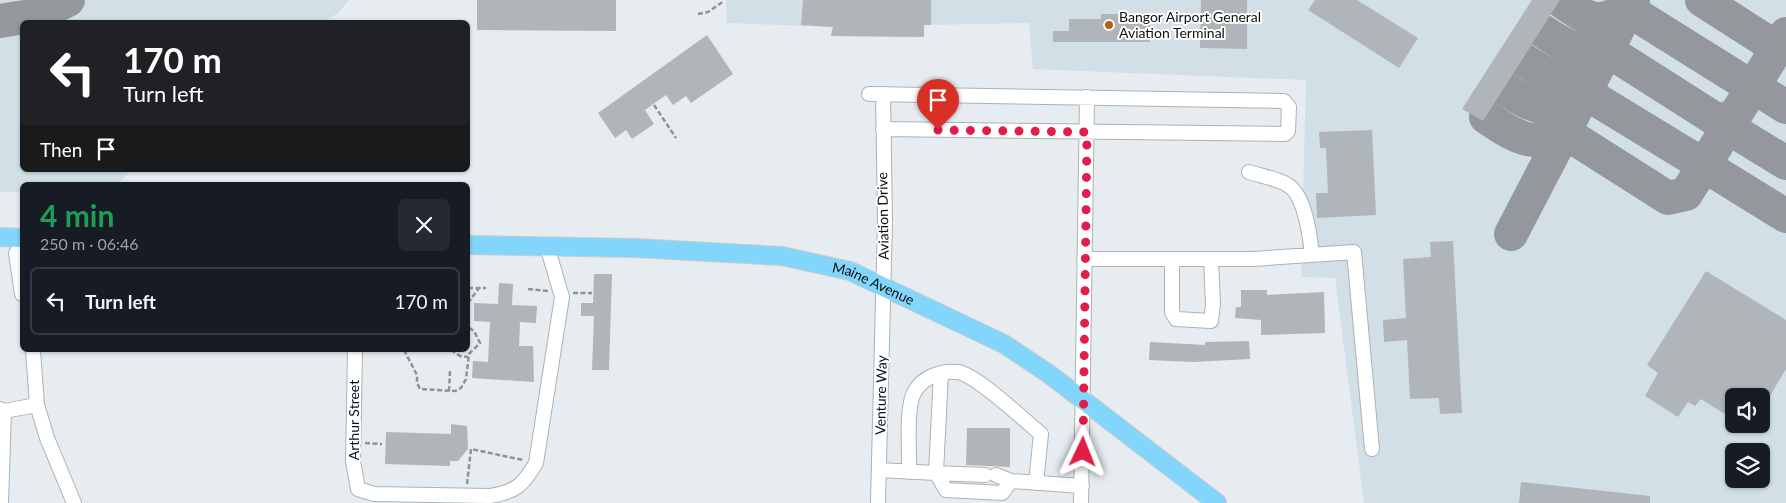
<!DOCTYPE html>
<html lang="en">
<head>
<meta charset="utf-8">
<style>
  :root { --surface:#171b24; --page:#242831; --text:#f1f3f6; --muted:#9ea1a6; --line:#363941 }
  body { margin:0; font-family:Lato,sans-serif; background:var(--page); color:var(--text); height:100vh; display:flex; flex-direction:column; font-size:19px; white-space:nowrap }
  * { box-sizing:border-box; margin:0 }
  p { font-size:16px; color:var(--muted) }
  .icon { flex:none; width:28px; height:28px; fill:none; stroke:currentColor; stroke-width:2; stroke-linecap:round; stroke-linejoin:round }
  .map { position:relative; flex:1; overflow:hidden }
  .panel { position:absolute; left:20px; top:182px; width:450px; height:170px; display:flex; flex-direction:column; background:var(--surface); border-radius:8px; box-shadow:0 1px 4px #0004 }
  .panel>* { flex:none }
  .hud { position:absolute; left:20px; top:20px; width:450px; height:152px; border-radius:8px; box-shadow:0 1px 4px #0004; background:#202124; color:#fff; overflow:hidden }
  .controls { position:absolute; left:1725px; top:388px; display:grid; gap:10px }
  .controls a { display:grid; place-items:center; width:45px; height:45px; border-radius:8px; background:var(--surface); box-shadow:0 1px 4px #0004; font-size:25px }
  .pin { position:absolute; display:grid; place-items:center; width:42px; height:42px; color:#fff; margin:-51px -21px; border-radius:50% 50% 50% 0; rotate:-45deg; box-shadow:0 0 5px #0007 }
  .pin .icon { rotate:45deg }
  .me { position:absolute; width:55px; margin:-28px; rotate:2deg; stroke-linejoin:round; filter:drop-shadow(0 0 4px #0008) }
  .turn { display:flex; align-items:center; gap:18px; height:105px; padding:0 20px; font-size:22px }
  .turn .icon { width:65px; height:65px; stroke-width:2.5 }
  .turn b { display:block; font-size:35px; line-height:42px }
  .then { display:flex; align-items:center; height:48px; padding:0 20px; background:#0003; gap:10px; font-size:19px }
  .round { display:grid; place-items:center; flex:none; width:52px; height:52px; border-radius:8px; background:var(--page) }
  .head { display:flex; align-items:center; justify-content:space-between; height:85px; padding:0 20px }
  h1 { font-size:30px; font-weight:700; line-height:38px; color:#1e9e55 }
  ul { padding:0; list-style:none }
  li { display:flex; align-items:center; gap:15px; height:68px; margin:0 10px 8px; padding:0 10px; border:2px solid var(--line); border-radius:8px }
  li div { flex:1 }
  li b { display:block; font-size:19px }
  li em { font-style:normal }
  .map>svg:first-child { display:block }
  .built { fill:#d2dfe7; fill-rule:evenodd }
  .lines { fill:none; stroke-linecap:round; stroke-linejoin:round }
  .taxiway { stroke:#94989c; stroke-width:34 }
  .building { fill:#afb5b8 }
  .minor-casing { stroke:#acb2b5; stroke-width:16 }
  .major-casing { stroke:#cacaca; stroke-width:20 }
  .path { stroke:#8e9396; stroke-width:2.5; stroke-dasharray:5 2.5; stroke-linecap:butt }
  .minor { stroke:#fff; stroke-width:14 }
  .major { stroke:#83d6fb; stroke-width:18 }
  .route { stroke:#e11d48; stroke-width:9; stroke-dasharray:0 16.2 }
  .poi-dot { fill:#bc5f0c; stroke:#fff; stroke-width:2 }
  .labels { text-anchor:middle; stroke-width:4; stroke-linejoin:round; paint-order:stroke }
  .poi-label { font-size:14px; fill:#0c0e0f; stroke:#fff; text-anchor:start }
  .street-label { font-size:14px; fill:#0c0e0f; stroke:#fff }
</style>
</head>
<body>
<div class="map">
<svg width="1786" height="503" viewBox="0 0 1786 503">
  <rect width="100%" height="100%" fill="#e6ecf0"/>
  <path class="built" d="M0 0H349L338 13 323 22H22V170H132L116 185H22V192H0Z
    M726 0H1786V503H1364L1335 278 1301 277 1306 80 1033 69 1029 23 924 25V37L831 36 833 27 727 23ZM1734 396H1761V424H1734ZM1734 451H1761V479H1734Z"/>
  <g class="lines">
    <path class="taxiway" d="M1560 0C1589 21 1601 28 1631 4L1635 14 1742 81H1753L1759 77
      M1702 0 1766 41 1776 42 1783 39
      M0 21 37 15 68 0
      M1541 30C1569 49 1585 59 1615 35
      M1611 42 1610 48 1613 54 1712 117 1719 121 1734 116
      M1522 59C1552 78 1567 88 1599 64
      M1759 77V90L1786 107
      M1590 81 1592 97 1692 158 1702 160 1709 157
      M1504 88C1531 106 1555 120 1584 94
      M1486 117C1513 135 1540 155 1568 124
      M1733 119 1732 126 1737 133 1786 163
      M1568 124V132L1572 137 1668 198 1686 194 1786 34
      M1709 157 1707 164 1710 169 1786 216
      M1511 234 1633 0"/>
  </g>
  <path class="building" d="M477 0H616V31L477 30Z
    M803 0H931V25H924V37L831 36 833 27 801 25Z
    M1201 0H1247V49L1200 48Z
    M1315 0H1357L1418 38 1399 68 1308 10Z
    M1532 0H1560L1483 121 1462 109Z
    M1101 14H1124V20H1150V42H1053V31H1069V19H1101Z
    M707 35 733 74 691 103 686 96 673 105 666 95 645 110 654 124 632 139 626 130 615 138 598 113Z
    M1372 130 1376 215 1317 218 1316 193H1328L1326 148H1320L1319 132Z
    M1453 241 1462 413 1440 414 1439 398 1410 399 1407 340 1384 342 1383 320 1406 318 1403 259 1431 257 1430 242Z
    M1706 271 1786 320V369L1761 411V396H1734V420L1701 399 1695 406 1688 402 1678 417 1645 396 1658 373 1647 365Z
    M594 274H612L609 370H592L594 316H581V303H593Z
    M499 283 513 284 512 305 537 306 536 323 520 322 519 346H533L534 382 472 378 473 361 488 362 490 322 474 321V303L498 304Z
    M1241 290H1267V295L1324 292 1325 333 1261 335V320L1235 318 1236 307H1241Z
    M1249 341 1250 359 1193 362 1149 360 1150 342 1205 345V342Z
    M451 424 467 426 468 449 458 461H450V466L385 464 386 432 451 434Z
    M967 428H1010V467L966 465Z
    M1521 482 1650 496V503H1519Z"/>
  <g class="lines">
    <g class="minor-casing">
      <path id="minor" d="M869 94 1284 101 1289 107 1288 131 1285 134 883 129
        M1249 172C1261 176 1275 178 1286 184 1305 193 1310 236 1312 255
        M22 246 16 253 22 294
        M1084 259H1253L1354 252 1372 449
        M1172 259V312L1176 319 1211 321 1213 304 1211 259
        M33 350 37 405 47 438 74 503
        M355 350 353 461 358 489 374 494 490 496C516 492 523 485 536 463L562 297 547 246
        M0 409 4 411 37 405
        M879 470 936 473 941 373
        M909 472C910 452 905 407 915 391 923 377 942 370 958 372 977 375 1024 420 1041 434L1036 483
        M936 473 946 490 1002 493 1011 481 1082 486
        M936 473 985 475
        M996 475 1011 481
        M1 503 4 411
        M878 503 885 221 883 94
        M1081 503 1087 97"/>
    </g>
    <g class="major-casing">
      <g id="major">
        <path d="M0 237 22 238"/>
        <path id="s1" d="M468 245 635 248 782 256 850 271 1004 344 1049 374 1217 503"/>
      </g>
    </g>
    <path class="path" d="M698 14 708 12 724 1
      M654 105 676 138
      M468 288H486
      M528 289 548 291
      M573 293H592
      M468 303 479 288
      M404 350 417 375V383L420 389 455 391 461 388 466 379 469 354 480 343 474 331 468 327
      M451 350 460 356 468 357
      M449 391 450 370
      M365 443 382 444
      M467 484 471 449 523 460"/>
    <use href="#minor" class="minor"/>
    <use href="#major" class="major"/>
  </g>
  <g class="lines">
    <path class="route" d="M938 130 1087 132 1083 452"/>
  </g>
  <circle class="poi-dot" cx="1109" cy="25" r="5"/>
  <g class="labels">
    <g class="poi-label">
      <text x="1119" y="22">Bangor Airport General<tspan x="1119" dy="16">Aviation Terminal</tspan></text>
    </g>
    <g class="street-label">
      <text transform="translate(883 216) rotate(-91)" y="5">Aviation Drive</text>
      <text dy="5" stroke="none"><textPath href="#s1" startOffset="410">Maine Avenue</textPath></text>
      <text transform="translate(881 395) rotate(-89)" y="5">Venture Way</text>
      <text transform="translate(354 420) rotate(-90)" y="5">Arthur Street</text>
    </g>
  </g>
</svg>
<div class="controls">
<a><svg class="icon" aria-label="sound" viewBox="0 0 24 24"><path d="M4 9h4l5-4v14l-5-4H4zM17 9q2 3 0 6"/></svg></a>
<a><svg class="icon" aria-label="layers" viewBox="0 0 24 24"><path d="M12 4l9 5-9 5-9-5zM3 14l9 5 9-5"/></svg></a>
</div>
<div class="pin" style="left:938px;top:130px;background:#d93025"><svg class="icon" aria-label="arrive" viewBox="0 0 24 24"><path d="M6 21V4h12l-3 4 3 4H6"/></svg></div>
<svg class="me" style="left:1083px;top:452px" viewBox="-20 -20 40 40"><path d="M0-17L14 15 0 8-14 15z" fill="#e11d48" stroke="#fff" stroke-width="4"/></svg>
<div class="hud">
<div class="turn"><svg class="icon" aria-label="left" viewBox="0 0 24 24"><path d="M17 20v-9H6M10 6l-5 5 5 5"/></svg><div><b>170 m</b>Turn left</div></div>
<div class="then">Then<svg class="icon" aria-label="arrive" viewBox="0 0 24 24"><path d="M6 21V4h12l-3 4 3 4H6"/></svg></div>
</div>
<section class="panel">
<div class="head"><div><h1>4 min</h1><p>250 m · 06:46</p></div><a class="round"><svg class="icon" aria-label="close" viewBox="0 0 24 24"><path d="M6 6l12 12M18 6L6 18"/></svg></a></div>
<ul>
<li><svg class="icon" aria-label="left" viewBox="0 0 24 24"><path d="M17 20v-9H6M10 6l-5 5 5 5"/></svg><div><b>Turn left</b></div><em>170 m</em></li>
</ul>
</section>
</div>
</body>
</html>
